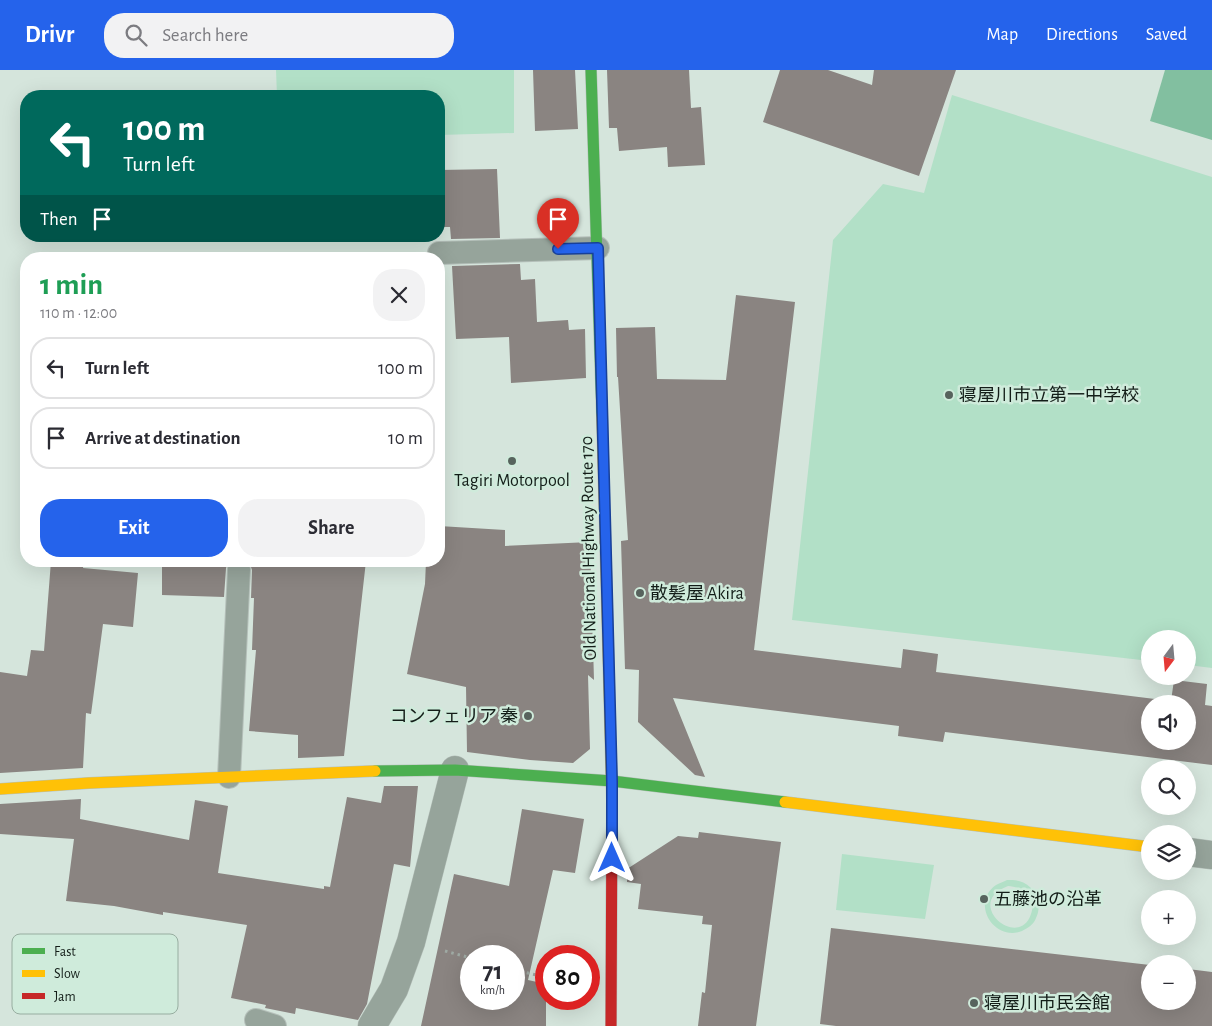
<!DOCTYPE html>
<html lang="en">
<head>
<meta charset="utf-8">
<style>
  :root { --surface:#fff; --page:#f2f2f3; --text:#2b2b33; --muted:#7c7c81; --line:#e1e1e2; --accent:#2563eb }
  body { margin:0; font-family:"Alegreya Sans","Noto Sans JP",sans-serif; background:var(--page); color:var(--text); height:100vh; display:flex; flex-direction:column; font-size:19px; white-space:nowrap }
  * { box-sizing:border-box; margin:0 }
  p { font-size:16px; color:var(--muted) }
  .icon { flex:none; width:28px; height:28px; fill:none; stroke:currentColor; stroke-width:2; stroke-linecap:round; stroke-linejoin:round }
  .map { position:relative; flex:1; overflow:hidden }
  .side { position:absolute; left:20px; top:182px; width:425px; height:315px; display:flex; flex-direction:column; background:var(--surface); border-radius:20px; box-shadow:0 5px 20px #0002 }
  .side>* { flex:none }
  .guide { position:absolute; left:20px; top:20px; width:425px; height:152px; border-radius:20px; box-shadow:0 5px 20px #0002; background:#00695c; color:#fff; overflow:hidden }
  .needle { width:32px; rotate:196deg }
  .buttons { position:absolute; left:1141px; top:560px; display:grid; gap:10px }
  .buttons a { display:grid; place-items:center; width:55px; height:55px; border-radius:50%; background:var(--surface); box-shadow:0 5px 20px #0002; font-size:25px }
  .speed { position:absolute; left:460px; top:875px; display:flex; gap:10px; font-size:25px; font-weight:700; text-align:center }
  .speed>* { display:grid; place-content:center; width:65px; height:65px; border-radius:50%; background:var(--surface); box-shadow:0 5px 20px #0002; line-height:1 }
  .speed small { font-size:12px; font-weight:400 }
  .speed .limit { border:8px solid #d22; background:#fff; color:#111 }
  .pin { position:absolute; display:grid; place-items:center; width:42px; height:42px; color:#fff; margin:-51px -21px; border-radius:50% 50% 50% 0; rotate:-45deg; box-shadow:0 0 5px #0007 }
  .pin .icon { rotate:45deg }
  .me { position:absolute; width:55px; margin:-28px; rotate:0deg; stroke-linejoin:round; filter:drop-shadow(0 0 4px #0008) }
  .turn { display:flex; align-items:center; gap:18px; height:105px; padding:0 20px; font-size:22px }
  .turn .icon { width:65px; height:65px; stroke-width:2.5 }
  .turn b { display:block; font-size:35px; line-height:42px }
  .then { display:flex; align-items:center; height:48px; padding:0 20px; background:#0003; gap:10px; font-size:19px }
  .round { display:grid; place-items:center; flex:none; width:52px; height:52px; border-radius:20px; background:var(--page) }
  .head { display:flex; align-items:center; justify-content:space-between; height:85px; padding:0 20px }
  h1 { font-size:30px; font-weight:700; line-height:38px; color:#1e9e55 }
  .action { display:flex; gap:10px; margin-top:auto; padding:10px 20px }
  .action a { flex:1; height:58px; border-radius:20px; background:var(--accent); color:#fff; font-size:20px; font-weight:700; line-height:58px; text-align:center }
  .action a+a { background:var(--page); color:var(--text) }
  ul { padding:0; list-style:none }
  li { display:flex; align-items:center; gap:15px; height:62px; margin:0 10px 8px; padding:0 10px; border:2px solid var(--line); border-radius:20px }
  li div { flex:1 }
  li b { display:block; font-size:19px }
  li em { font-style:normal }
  header { display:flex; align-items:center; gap:30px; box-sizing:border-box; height:70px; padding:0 25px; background:var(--accent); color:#fff }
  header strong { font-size:24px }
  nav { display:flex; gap:28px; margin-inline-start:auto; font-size:18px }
  .search { width:350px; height:45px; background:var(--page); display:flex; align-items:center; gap:12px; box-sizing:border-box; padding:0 18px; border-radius:20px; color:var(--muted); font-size:19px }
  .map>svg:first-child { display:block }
  .green { fill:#b2e0c7; fill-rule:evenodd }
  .water { fill:#82bfa0 }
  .building { fill:#8a8481; fill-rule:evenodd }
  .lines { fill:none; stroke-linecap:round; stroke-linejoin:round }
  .lane-casing { stroke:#b4bfb9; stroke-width:24 }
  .street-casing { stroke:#b4bfb9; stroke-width:29 }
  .fast-casing { stroke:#b4bfb9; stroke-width:12 }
  .slow-casing { stroke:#b4bfb9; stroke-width:12 }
  .jam-casing { stroke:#b4bfb9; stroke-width:12 }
  .path { stroke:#9faaa4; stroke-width:3; stroke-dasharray:2.5 4; stroke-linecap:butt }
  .lane { stroke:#96a49b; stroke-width:22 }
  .street { stroke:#96a49b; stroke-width:28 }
  .fast { stroke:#4caf50; stroke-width:11 }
  .slow { stroke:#ffc107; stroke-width:11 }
  .jam { stroke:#c62828; stroke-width:11 }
  .route-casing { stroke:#184099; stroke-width:12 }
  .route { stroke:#2563eb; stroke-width:9 }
  .poi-dot { fill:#57635d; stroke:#cfebdb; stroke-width:2 }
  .labels { text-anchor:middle; stroke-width:5; stroke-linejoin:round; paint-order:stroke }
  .poi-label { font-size:18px; fill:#131d18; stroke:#cfebdb; text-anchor:start }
  .street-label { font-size:18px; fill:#131d18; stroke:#cfebdb }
  .key { fill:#cfebdb; stroke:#97ada0; stroke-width:1 }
  .key-label { font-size:14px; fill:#131d18 }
</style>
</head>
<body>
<header>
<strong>Drivr</strong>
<div class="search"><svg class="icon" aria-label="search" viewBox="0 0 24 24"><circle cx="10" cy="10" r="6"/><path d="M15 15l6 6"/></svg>Search here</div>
<nav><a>Map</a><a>Directions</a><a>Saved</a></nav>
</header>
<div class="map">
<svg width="1212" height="956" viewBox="0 0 1212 956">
  <rect width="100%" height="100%" fill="#d5e5dc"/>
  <path class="green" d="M276 0H514V63L439 65V26H277Z
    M952 25 1212 107V598L1188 595V569H1150V591L792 550 833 170 883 114 924 123Z
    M842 784 934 795 925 849 836 840Z
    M1007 810C1011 810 1015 810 1019 811 1035 815 1043 834 1036 848 1034 854 1028 858 1022 861 994 872 970 833 996 815 999 813 1004 812 1007 810ZM1008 816C1023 817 1037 827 1031 844 1019 881 962 833 1008 816Z"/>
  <path class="water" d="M1165 0H1212V70L1150 51Z"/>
  <path class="building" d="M533 0H575L578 59 535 61Z
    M607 0H689L691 38 701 37 705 95 668 97 667 77 619 81 617 58H609Z
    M780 0H828L872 15 874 0H956L919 106 763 52Z
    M497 99 500 168 451 169 450 157H439V100Z
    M520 194 521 210 535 209 537 252 568 250 569 260 585 259 586 308 511 313 509 267 456 269 452 196Z
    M736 225 795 232 754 580 901 598 903 579 938 584 936 602 1171 631 1174 610 1207 614 1205 635 1212 636V695L945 662 943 672 898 666 899 656 673 628 705 707 695 705 638 652 639 600 625 599 621 471 628 470 618 307H617L616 258 655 257 657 309 726 310ZM1150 634H1188V671H1150Z
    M439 456 505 460V476L590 472 594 610 588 605 590 679 573 693 530 690 467 682 466 617 407 604 425 514 426 491H439Z
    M51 491H84L83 498 138 503 133 557 103 554 91 644 86 643 83 698 0 703V602L27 606 31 580 44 581Z
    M162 491H229L226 498 224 527 162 525Z
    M249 491H366L344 686 298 688V665L249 661 256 580H252L254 528H251L252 500Z
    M384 716H418L410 797 394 794 367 934 358 950 296 938 295 944 265 938 266 935 231 928 247 855 163 842V845L114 836 66 831 74 769 0 764V734L81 729 80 749 189 770 195 730 228 736 218 803 324 819V816L330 817 347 727 381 733Z
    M522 739 584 749 575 803 553 800 528 910 546 914V956H421L454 804 509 816ZM471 886H514V929H471Z
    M699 762 781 772 756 956H698L702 922 705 923 712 855 702 854 703 846 638 839 641 814 627 812V799L678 766 698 768Z
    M831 858 1150 895V931H1188V899L1212 902V956H836L820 954Z"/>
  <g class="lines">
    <g class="lane-casing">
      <path id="lane" d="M439 183 598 178
        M229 707 239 499
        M256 950 275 956"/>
    </g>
    <g class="street-casing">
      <path id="street" d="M1188 782 1212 785
        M372 956 394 919 411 872 455 700"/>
    </g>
    <g class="fast-casing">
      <path id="fast" d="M591 0 602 345
        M375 701 455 700 612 711 785 732"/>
    </g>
    <g class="slow-casing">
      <path id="slow" d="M602 345 612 730
        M0 719 89 713 375 701
        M785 732 1150 777"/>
    </g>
    <g class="jam-casing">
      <path id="jam" d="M611 956 612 730"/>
    </g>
    <path class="path" d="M445 881 471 888
      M514 900 546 907"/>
    <use href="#lane" class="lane"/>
    <use href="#street" class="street"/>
    <use href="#fast" class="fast"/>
    <use href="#slow" class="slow"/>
    <use href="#jam" class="jam"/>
  </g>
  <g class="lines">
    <g class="route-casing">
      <path id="route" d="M558 179 598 178 612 712V788"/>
    </g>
    <use href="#route" class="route"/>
  </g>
  <g class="poi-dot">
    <circle cx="949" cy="325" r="5"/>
    <circle cx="512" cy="391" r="5"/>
    <circle cx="640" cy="523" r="5"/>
    <circle cx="528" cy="646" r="5"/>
    <circle cx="984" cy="829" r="5"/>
    <circle cx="974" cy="933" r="5"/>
  </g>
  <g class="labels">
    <g class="poi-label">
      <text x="959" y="331">寝屋川市立第一中学校</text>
      <text x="512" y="416" text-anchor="middle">Tagiri Motorpool</text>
      <text x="650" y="529">散髪屋 Akira</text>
      <text x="518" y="652" text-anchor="end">コンフェリア 秦</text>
      <text x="994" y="835">五藤池の沿革</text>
      <text x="984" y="939">寝屋川市民会館</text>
    </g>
    <g class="street-label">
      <text transform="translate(588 478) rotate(-91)" y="6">Old National Highway Route 170</text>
    </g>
  </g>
  <rect x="12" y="864" width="166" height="80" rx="8" class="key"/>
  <rect x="22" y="878" width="23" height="6" fill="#4caf50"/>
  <rect x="22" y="900" width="23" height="7" fill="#ffc107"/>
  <rect x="22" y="923" width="23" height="6" fill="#c62828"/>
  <g class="key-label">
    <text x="54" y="886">Fast</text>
    <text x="54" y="908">Slow</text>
    <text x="54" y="931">Jam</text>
  </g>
</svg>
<div class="buttons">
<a><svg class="needle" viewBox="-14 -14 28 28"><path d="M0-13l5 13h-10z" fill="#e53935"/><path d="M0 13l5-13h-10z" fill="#7c7c81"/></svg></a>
<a><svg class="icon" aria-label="sound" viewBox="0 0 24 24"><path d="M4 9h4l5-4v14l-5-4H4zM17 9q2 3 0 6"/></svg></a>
<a><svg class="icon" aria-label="search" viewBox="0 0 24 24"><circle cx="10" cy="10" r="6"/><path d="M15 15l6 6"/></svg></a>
<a><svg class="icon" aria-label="layers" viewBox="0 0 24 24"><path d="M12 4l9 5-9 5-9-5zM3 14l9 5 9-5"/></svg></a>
<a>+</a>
<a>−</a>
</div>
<div class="speed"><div>71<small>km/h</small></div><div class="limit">80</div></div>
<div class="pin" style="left:558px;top:179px;background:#d93025"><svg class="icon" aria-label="arrive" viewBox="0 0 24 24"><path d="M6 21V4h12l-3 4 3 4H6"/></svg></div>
<svg class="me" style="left:612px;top:788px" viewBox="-20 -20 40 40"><path d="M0-17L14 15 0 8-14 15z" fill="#2563eb" stroke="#fff" stroke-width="4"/></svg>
<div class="guide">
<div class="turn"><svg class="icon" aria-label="left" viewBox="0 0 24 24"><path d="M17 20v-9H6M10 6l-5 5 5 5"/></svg><div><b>100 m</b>Turn left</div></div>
<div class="then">Then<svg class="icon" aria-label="arrive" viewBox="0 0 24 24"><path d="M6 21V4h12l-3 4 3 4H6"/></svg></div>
</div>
<section class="side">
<div class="head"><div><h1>1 min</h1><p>110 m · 12:00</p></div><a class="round"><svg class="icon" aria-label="close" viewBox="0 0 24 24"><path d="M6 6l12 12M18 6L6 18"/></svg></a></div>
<ul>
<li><svg class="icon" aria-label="left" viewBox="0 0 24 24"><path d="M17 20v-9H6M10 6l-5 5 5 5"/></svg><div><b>Turn left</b></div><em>100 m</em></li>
<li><svg class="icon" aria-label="arrive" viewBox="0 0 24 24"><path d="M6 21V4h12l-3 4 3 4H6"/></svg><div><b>Arrive at destination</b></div><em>10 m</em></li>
</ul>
<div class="action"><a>Exit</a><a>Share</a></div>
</section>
</div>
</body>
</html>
